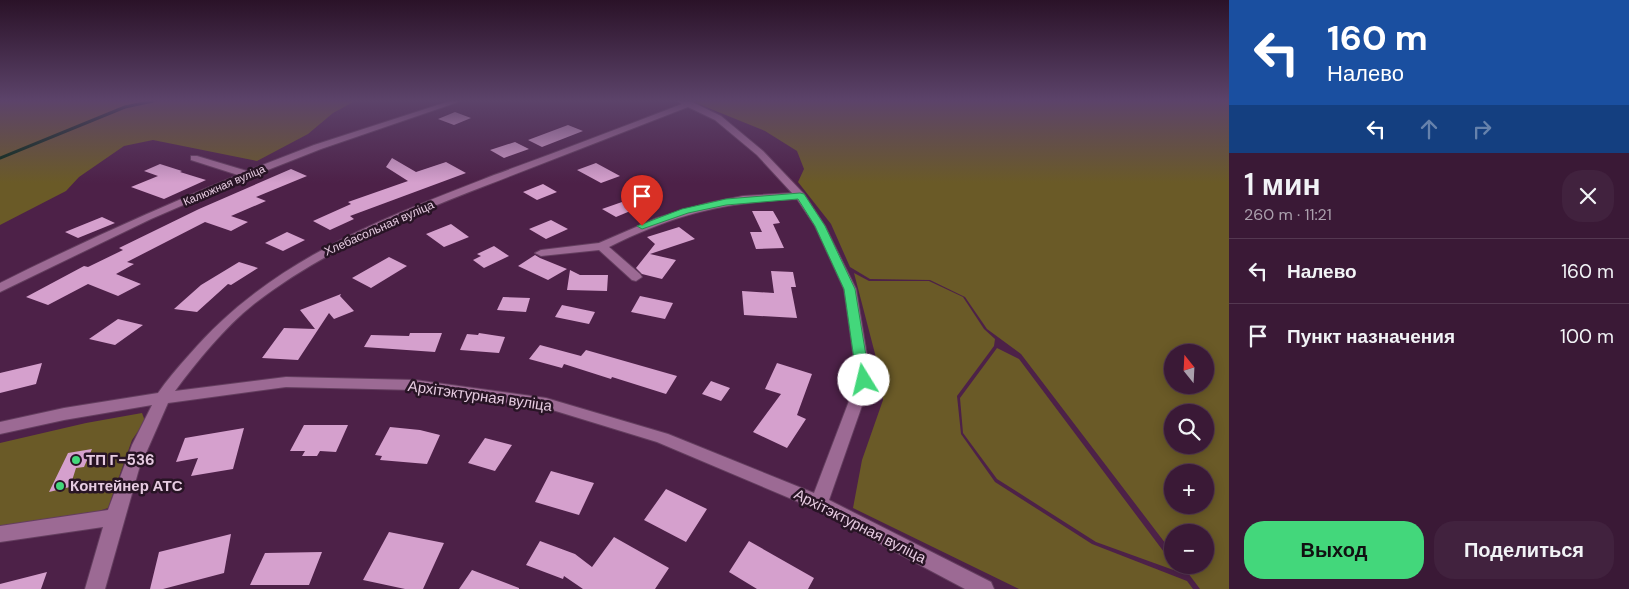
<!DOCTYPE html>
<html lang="ru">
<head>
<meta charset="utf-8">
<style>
  :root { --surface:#3a1936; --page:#41223e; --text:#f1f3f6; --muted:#aba0ad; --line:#543851; --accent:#43d77b }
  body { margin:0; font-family:"DM Sans",sans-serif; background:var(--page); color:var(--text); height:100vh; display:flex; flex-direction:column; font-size:19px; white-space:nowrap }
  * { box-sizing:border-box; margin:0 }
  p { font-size:16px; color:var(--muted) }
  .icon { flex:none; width:28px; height:28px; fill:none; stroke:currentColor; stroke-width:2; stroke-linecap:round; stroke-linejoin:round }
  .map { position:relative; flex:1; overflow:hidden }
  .side { display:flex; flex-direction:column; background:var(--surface); width:400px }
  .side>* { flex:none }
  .guide { background:#1a4fa0; color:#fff; overflow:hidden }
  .needle { width:32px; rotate:342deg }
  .controls { position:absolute; left:1164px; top:344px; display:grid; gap:10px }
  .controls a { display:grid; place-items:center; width:50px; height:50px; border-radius:50%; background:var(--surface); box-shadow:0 2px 12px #0003,0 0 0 1px var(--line); font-size:25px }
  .pin { position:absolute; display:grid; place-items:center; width:42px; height:42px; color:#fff; margin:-51px -21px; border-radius:50% 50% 50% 0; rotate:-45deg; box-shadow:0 0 5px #0007 }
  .pin .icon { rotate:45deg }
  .me { position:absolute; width:55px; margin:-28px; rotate:351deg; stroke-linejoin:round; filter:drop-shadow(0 0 4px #0008) }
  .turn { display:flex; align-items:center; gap:18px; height:105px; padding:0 15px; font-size:22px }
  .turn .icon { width:65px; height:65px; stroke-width:2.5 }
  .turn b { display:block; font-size:35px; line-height:42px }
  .lanes { display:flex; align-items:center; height:48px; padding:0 15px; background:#0003; justify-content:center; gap:25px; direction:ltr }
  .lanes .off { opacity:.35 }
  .round { display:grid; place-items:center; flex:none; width:52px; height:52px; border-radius:20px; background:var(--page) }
  .overview { display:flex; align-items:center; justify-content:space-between; height:85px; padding:0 15px }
  h1 { font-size:30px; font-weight:600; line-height:38px }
  .primary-button { display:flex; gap:10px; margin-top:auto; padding:10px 15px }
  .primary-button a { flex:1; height:58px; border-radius:20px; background:var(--accent); color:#111; font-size:20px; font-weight:600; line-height:58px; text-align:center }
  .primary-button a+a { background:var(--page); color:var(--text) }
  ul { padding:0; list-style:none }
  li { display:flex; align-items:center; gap:15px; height:65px; padding:0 15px; border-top:1px solid var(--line) }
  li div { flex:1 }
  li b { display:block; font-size:19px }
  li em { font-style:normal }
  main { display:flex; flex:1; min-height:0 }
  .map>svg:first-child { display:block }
  .green { fill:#6a5a27; fill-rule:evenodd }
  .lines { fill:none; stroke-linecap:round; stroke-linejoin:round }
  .stream { stroke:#002a10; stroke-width:3 }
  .building { fill:#d5a0cd }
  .minor-casing { stroke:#643e5f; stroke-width:2 }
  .minor { fill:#9c6a94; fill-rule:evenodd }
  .route { fill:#43d77b; stroke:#2c8c50 }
  .poi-dot { fill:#43d77b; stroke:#281425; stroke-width:2 }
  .labels { text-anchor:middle; stroke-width:5; stroke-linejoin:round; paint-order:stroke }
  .far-street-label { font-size:11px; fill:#e6cbe1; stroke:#281425 }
  .street-label { font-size:12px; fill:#e6cbe1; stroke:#281425 }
  .near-street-label { font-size:15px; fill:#e6cbe1; stroke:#281425 }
  .near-poi-label { font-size:15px; font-weight:bold; fill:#e6cbe1; stroke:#281425; text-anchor:start }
</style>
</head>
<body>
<main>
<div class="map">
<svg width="1229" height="589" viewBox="0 0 1229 589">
  <rect width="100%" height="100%" fill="#4d2148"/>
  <path class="green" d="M0 101H355L333 113 308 134 257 161 153 140 124 146 79 177 66 191 0 225Z
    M691 101H1229V589H1200L1182 565H1205V532H1172V552L1021 354 987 329 965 297 930 280 870 279 850 267 831 224 798 182 804 169 797 151 765 131ZM1205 352V385H1172V352ZM1205 412V445H1172V412ZM1172 472H1205V505H1172Z
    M854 273 869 281H929L963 297 984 329 995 339 994 346 957 396 961 434 995 482 1092 544 1187 581 1193 589H1019L853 508 862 460 883 400 880 373Z
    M997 348 1019 359 1179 572 1096 542 997 479 963 433 960 398Z
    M142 413 145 421 132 440 108 508 90 514 0 526V443L86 423Z"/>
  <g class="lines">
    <path class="stream" d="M0 158 125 107 153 101"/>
  </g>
  <path class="building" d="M455 112 471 118 454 125 438 119Z
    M568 125 583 131 542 147 528 140Z
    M515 142 529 149 504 158 490 150Z
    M392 158 416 172 446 162 466 173 350 216 354 219 330 230 313 221 351 204 348 202 408 181 386 167Z
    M596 163 620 176 601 183 577 170Z
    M160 164 182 171 180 172 206 180 164 199 131 187 158 176 144 171Z
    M291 169 307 176 256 197 266 201 231 216 248 222 231 231 205 222 127 262 134 264 116 274 141 284 118 296 88 284 48 305 26 297 84 266 88 267 123 250 119 248 199 209Z
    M543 184 557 192 537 200 523 192Z
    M622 202 635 209 616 217 602 209Z
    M752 211H773L780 223 773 224 784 248 756 249 750 232H762Z
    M102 217 115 223 78 238 65 232Z
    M551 220 568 229 546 239 529 229Z
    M451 224 469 237 444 247 426 234Z
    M679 227 695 239 650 254 676 260 662 279 642 274 636 268 655 244 647 237Z
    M287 232 305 240 283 251 265 243Z
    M494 246 509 256 484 268 473 260 481 256 477 254Z
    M535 255 540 258 567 269 548 280 518 266Z
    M389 257 407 266 371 288 352 278Z
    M239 262 258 268 231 285 228 284 197 312 174 309 201 285Z
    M570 270 580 275H608L607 291 567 290Z
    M771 271 793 272 796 287H791L797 318 744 315 742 291 774 293Z
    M341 294 340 296 354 311 334 319 329 313 298 360 262 358 284 328 315 329 300 310Z
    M640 296 673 303 665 319 631 312Z
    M503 297 530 298 526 312 497 310Z
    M562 305 595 312 589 324 555 317Z
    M118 319 143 325 115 345 89 339Z
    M410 333H442L435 352 364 347 371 335 409 336Z
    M479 333 505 337 499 353 460 350 467 334 478 335Z
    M540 345 581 356 586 350 677 376 666 394 612 377 611 379 564 364 562 368 529 359Z
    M42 363 36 384 0 393V373Z
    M777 363 812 374 797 415 806 419 787 448 753 432 781 394 765 389Z
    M711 381 730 388 721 401 702 394Z
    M304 425H348L336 452 320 451 317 456H302L305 451H290Z
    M390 427 420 430 440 435 427 464 380 460 382 456 375 455Z
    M244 428 233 469 191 476 198 458 176 462 185 438Z
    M485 438 512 445 495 471 468 463Z
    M92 449 84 467 76 468 70 487 49 492 68 453Z
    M551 471 594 483 579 515 535 502Z
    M666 489 707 509 686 542 644 520Z
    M389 532 444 543 423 589H405L363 580Z
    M231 534 224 573 163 589H150L159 552Z
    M614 537 669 568 655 589H583L564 576 563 579 526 565 540 541 575 554 592 567Z
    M749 541 814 578 808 589H757L729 572Z
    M322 552 309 585H250L265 553Z
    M472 570 519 588V589H459Z
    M47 572 41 589H0V584Z"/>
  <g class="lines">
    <g class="minor-casing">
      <path id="minor" d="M450 101H461L321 149 255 175 253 177H248L151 219 0 292V283C78 244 158 208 238 175L191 160V156H197L247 171 314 145Z
        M677 101 692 102 721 116 763 151 804 194 825 226 856 289 871 380 829 500 991 582 994 589H965L813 508 657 442 546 408 415 390 286 387 168 403 139 469 105 589H85L103 527 0 542V526L108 510 132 445 152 405 64 420 0 434V422L64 408 158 393C167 380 178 367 189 355 270 260 381 219 494 175 557 152 619 128 682 104ZM688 107 715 120 757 155 792 193 743 196 708 203 657 218 599 243 541 250 535 253 541 256 599 250 632 280 636 281 642 277 640 274 609 247C675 214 724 202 797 199L815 226 844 289 857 380 814 493 668 434 546 398 415 380 286 377 175 391C198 360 224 328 254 304 325 249 407 216 490 184 556 158 622 133 688 107Z"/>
    </g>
    <use href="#minor" class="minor"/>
  </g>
  <linearGradient id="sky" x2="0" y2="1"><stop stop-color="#2a1228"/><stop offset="0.55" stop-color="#5c436a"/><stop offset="1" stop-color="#5c436a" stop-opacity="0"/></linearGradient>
  <rect width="1229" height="183" fill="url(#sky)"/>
  <path class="route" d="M800 193 804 194 825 226 855 289 870 380 868 383 864 384 857 380 844 289 815 226 798 199 726 205 688 213 642 229 637 226 682 209 726 199Z"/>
  <g class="poi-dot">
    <circle cx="76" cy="460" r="5"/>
    <circle cx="60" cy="486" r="5"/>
  </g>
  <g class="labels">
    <g class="far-street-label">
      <text transform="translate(224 185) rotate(-23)" y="4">Калюжная вуліца</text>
    </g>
    <g class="street-label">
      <text transform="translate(379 228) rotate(-24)" y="4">Хлебасольная вуліца</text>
    </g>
    <g class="near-street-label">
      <text transform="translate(480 396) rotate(8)" y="5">Архітэктурная вуліца</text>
      <text transform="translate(860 526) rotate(27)" y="5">Архітэктурная вуліца</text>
    </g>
    <g class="near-poi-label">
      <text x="86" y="465">ТП Г-536</text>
      <text x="70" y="491">Контейнер АТС</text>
    </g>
  </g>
</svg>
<div class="controls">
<a><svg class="needle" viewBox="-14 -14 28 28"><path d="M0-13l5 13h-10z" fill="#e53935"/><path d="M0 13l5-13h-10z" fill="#aba0ad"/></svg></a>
<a><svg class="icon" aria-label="search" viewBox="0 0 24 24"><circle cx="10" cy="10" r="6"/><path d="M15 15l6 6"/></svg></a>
<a>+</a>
<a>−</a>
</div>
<div class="pin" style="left:642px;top:226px;background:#d93025"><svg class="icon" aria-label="arrive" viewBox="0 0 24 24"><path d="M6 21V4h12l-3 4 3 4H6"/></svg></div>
<svg class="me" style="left:864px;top:380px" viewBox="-20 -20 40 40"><circle r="19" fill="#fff"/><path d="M0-13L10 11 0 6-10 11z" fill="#43d77b"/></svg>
</div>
<section class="side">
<div class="guide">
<div class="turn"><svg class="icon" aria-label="left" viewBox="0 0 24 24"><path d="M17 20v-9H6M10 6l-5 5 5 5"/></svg><div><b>160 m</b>Налево</div></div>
<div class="lanes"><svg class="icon" aria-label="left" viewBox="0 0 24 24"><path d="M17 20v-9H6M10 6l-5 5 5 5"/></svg><svg class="icon off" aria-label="ahead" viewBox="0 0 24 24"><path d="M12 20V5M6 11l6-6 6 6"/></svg><svg class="icon off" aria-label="right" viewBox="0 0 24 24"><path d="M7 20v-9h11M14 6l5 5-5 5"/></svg></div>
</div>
<div class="overview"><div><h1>1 мин</h1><p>260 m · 11:21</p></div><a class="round"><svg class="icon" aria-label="close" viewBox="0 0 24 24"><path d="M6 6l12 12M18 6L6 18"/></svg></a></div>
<ul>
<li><svg class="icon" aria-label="left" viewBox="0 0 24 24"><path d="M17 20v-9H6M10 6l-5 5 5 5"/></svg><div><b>Налево</b></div><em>160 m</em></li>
<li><svg class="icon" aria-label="arrive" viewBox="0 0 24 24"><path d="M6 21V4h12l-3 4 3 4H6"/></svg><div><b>Пункт назначения</b></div><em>100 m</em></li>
</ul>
<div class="primary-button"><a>Выход</a><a>Поделиться</a></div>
</section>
</main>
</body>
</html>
